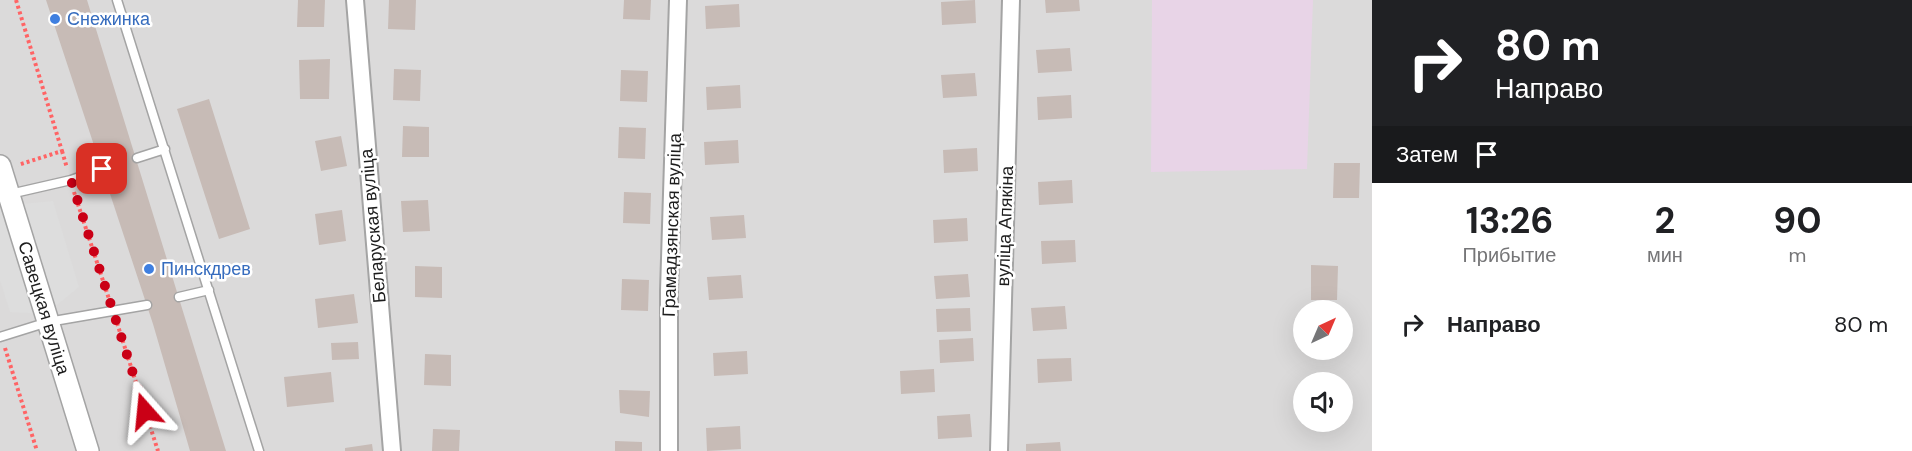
<!DOCTYPE html>
<html lang="ru">
<head>
<meta charset="utf-8">
<style>
  :root { --surface:#fff; --page:#f6f6f6; --text:#202124; --muted:#757577 }
  body { margin:0; font-family:"DM Sans",sans-serif; background:var(--page); color:var(--text); height:100vh; display:flex; flex-direction:column; font-size:22px; white-space:nowrap }
  * { box-sizing:border-box; margin:0 }
  p { font-size:20px; color:var(--muted) }
  .icon { flex:none; width:33px; height:33px; fill:none; stroke:currentColor; stroke-width:2; stroke-linecap:round; stroke-linejoin:round }
  .map { position:relative; flex:1; overflow:hidden }
  .sheet { display:flex; flex-direction:column; background:var(--surface); width:540px }
  .sheet>* { flex:none }
  .guide { background:#202124; color:#fff; overflow:hidden }
  .needle { width:39px; rotate:44deg }
  .tools { position:absolute; left:1293px; top:300px; display:grid; gap:12px }
  .tools a { display:grid; place-items:center; width:60px; height:60px; border-radius:50%; background:var(--surface); box-shadow:0 6px 24px #0002; font-size:30px }
  .pin { position:absolute; display:grid; place-items:center; width:51px; height:51px; color:#fff; margin:-26px; border-radius:12px; box-shadow:0 3px 9px #0006 }
  .me { position:absolute; width:66px; margin:-33px; rotate:342deg; stroke-linejoin:round; filter:drop-shadow(0 0 4px #0008) }
  .turn { display:flex; align-items:center; gap:21px; height:126px; padding:0 24px; font-size:27px }
  .turn .icon { width:78px; height:78px; stroke-width:2.5 }
  .turn b { display:block; font-size:42px; line-height:51px }
  .then { display:flex; align-items:center; height:57px; padding:0 24px; background:#0003; gap:12px; font-size:22px }
  .eta { display:flex; justify-content:space-evenly; align-items:center; height:102px; text-align:center }
  .eta b { font-size:36px; font-weight:700; line-height:42px }
  ul { padding:0; list-style:none }
  li { display:flex; align-items:center; gap:18px; height:78px; padding:0 24px }
  li div { flex:1 }
  li b { display:block; font-size:22px }
  li em { font-style:normal }
  main { display:flex; flex:1; min-height:0 }
  .map>svg:first-child { display:block }
  .residential { fill:#dbdada; fill-rule:evenodd }
  .industrial { fill:#e8d4e7 }
  .parking { fill:#ddd }
  .building { fill:#c7bbb6 }
  .lines { fill:none; stroke-linecap:round; stroke-linejoin:round }
  .service-casing { stroke:#a4a4a4; stroke-width:11 }
  .minor-casing { stroke:#a4a4a4; stroke-width:20 }
  .tertiary-casing { stroke:#a4a4a4; stroke-width:24 }
  .path { stroke:#ff6465; stroke-width:4; stroke-dasharray:3 3; stroke-linecap:butt }
  .service { stroke:#fff; stroke-width:8 }
  .minor { stroke:#fff; stroke-width:16 }
  .tertiary { stroke:#fff; stroke-width:21 }
  .route { stroke:#ca0016; stroke-width:10; stroke-dasharray:0 18 }
  .shop-dot { fill:#3f7fe0; stroke:#fff; stroke-width:2 }
  .labels { text-anchor:middle; stroke-width:5; stroke-linejoin:round; paint-order:stroke }
  .shop-label { font-size:18px; fill:#366cbe; stroke:#fff; text-anchor:start }
  .street-label { font-size:18px; fill:#1d1d1d; stroke:#fff }
</style>
</head>
<body>
<main>
<div class="map">
<svg width="1372" height="451" viewBox="0 0 1372 451">
  <rect width="100%" height="100%" fill="#efe9e3"/>
  <path class="residential" d="M0 0H1372V451H0ZM1304 310H1342V350H1304ZM1304 382H1342V422H1304Z"/>
  <path class="industrial" d="M1152 0H1313L1307 169 1151 172Z"/>
  <path class="parking" d="M0 185 12 205 53 201 79 287 46 314 10 312 0 280Z"/>
  <path class="building" d="M46 0H87L226 451H190L153 324Z
    M298 0H325L324 27H297Z
    M389 0H416L415 30 388 29Z
    M624 0H651L650 20 623 19Z
    M975 0 976 23 942 25 941 2Z
    M1045 0H1079L1080 11 1046 13Z
    M739 4 740 27 706 29 705 6Z
    M1070 48 1072 71 1038 73 1036 50Z
    M330 59 329 99H300L299 60Z
    M394 69 421 70 420 101 393 100Z
    M621 70 648 71 647 102 620 101Z
    M975 73 977 96 943 98 941 75Z
    M740 85 741 108 707 110 706 87Z
    M1071 95 1072 118 1038 120 1037 97Z
    M209 99 250 229 219 239 177 109Z
    M403 126 429 127V157H402Z
    M619 127 646 128 645 159 618 158Z
    M341 136 347 166 321 171 315 141Z
    M738 140 739 163 705 165 704 142Z
    M977 148 978 171 944 173 943 150Z
    M1334 163H1360L1359 198H1333Z
    M1072 180 1073 203 1039 205 1038 182Z
    M624 192 651 193 650 224 623 223Z
    M428 200 430 231 403 232 401 201Z
    M342 210 346 241 319 245 315 214Z
    M744 215 746 238 712 240 710 217Z
    M967 218 968 241 934 243 933 220Z
    M1075 240 1076 262 1042 264 1041 241Z
    M1311 265 1338 266 1337 300H1311Z
    M415 266 442 267V298L415 297Z
    M968 274 970 297 936 299 934 276Z
    M741 275 743 298 709 300 707 277Z
    M622 279 649 280 648 311 621 310Z
    M354 294 358 323 318 328 315 299Z
    M1065 306 1067 329 1033 331 1031 308Z
    M970 308 971 331 937 332 936 309Z
    M973 338 974 361 940 363 939 340Z
    M358 342 359 359 332 360 331 343Z
    M747 351 748 374 714 376 713 353Z
    M425 354 451 355V386L424 385Z
    M1071 358 1072 381 1038 383 1037 359Z
    M934 369 935 392 901 394 900 371Z
    M331 372 334 402 287 407 284 377Z
    M619 390 650 391 649 417 620 413Z
    M970 414 972 437 938 439 937 416Z
    M740 426 741 449 707 451 706 428Z
    M433 429 460 430 459 451H432Z
    M615 441 642 442V451H615Z
    M1060 442 1061 451H1026V444Z
    M372 444 373 451H345V448Z"/>
  <g class="lines">
    <g class="service-casing">
      <path id="service" d="M117 0 259 451
        M137 158 165 149
        M10 194 71 180 102 169
        M179 297 209 290
        M0 337 48 322 147 305"/>
    </g>
    <g class="minor-casing">
      <path id="minor" d="M355 0 392 451
        M669 451V291L678 0
        M999 451 1011 0"/>
    </g>
    <g class="tertiary-casing">
      <path id="tertiary" d="M0 166 88 451"/>
    </g>
    <path class="path" d="M16 0 62 151 18 165
      M62 151 67 168
      M74 192 109 299
      M117 323 158 451
      M5 348 37 451"/>
    <use href="#service" class="service"/>
    <use href="#minor" class="minor"/>
    <use href="#tertiary" class="tertiary"/>
  </g>
  <g class="lines">
    <path class="route" d="M102 169 71 180 145 411"/>
  </g>
  <g class="shop-dot">
    <circle cx="55" cy="19" r="6"/>
    <circle cx="149" cy="269" r="6"/>
  </g>
  <g class="labels">
    <g class="shop-label">
      <text x="67" y="25">Снежинка</text>
      <text x="161" y="275">Пинскдрев</text>
    </g>
    <g class="street-label">
      <text transform="translate(672 225) rotate(-88)" y="6">Грамадзянская вуліца</text>
      <text transform="translate(373 226) rotate(-95)" y="6">Беларуская вуліца</text>
      <text transform="translate(1005 226) rotate(-88)" y="6">вуліца Апякіна</text>
      <text transform="translate(44 308) rotate(73)" y="6">Савецкая вуліца</text>
    </g>
  </g>
</svg>
<div class="tools">
<a><svg class="needle" viewBox="-14 -14 28 28"><path d="M0-13l5 13h-10z" fill="#e53935"/><path d="M0 13l5-13h-10z" fill="#757577"/></svg></a>
<a><svg class="icon" aria-label="sound" viewBox="0 0 24 24"><path d="M4 9h4l5-4v14l-5-4H4zM17 9q2 3 0 6"/></svg></a>
</div>
<div class="pin" style="left:102px;top:169px;background:#d93025"><svg class="icon" aria-label="arrive" viewBox="0 0 24 24"><path d="M6 21V4h12l-3 4 3 4H6"/></svg></div>
<svg class="me" style="left:145px;top:411px" viewBox="-20 -20 40 40"><path d="M0-17L14 15 0 8-14 15z" fill="#ca0016" stroke="#fff" stroke-width="4"/></svg>
</div>
<section class="sheet">
<div class="guide">
<div class="turn"><svg class="icon" aria-label="right" viewBox="0 0 24 24"><path d="M7 20v-9h11M14 6l5 5-5 5"/></svg><div><b>80 m</b>Направо</div></div>
<div class="then">Затем<svg class="icon" aria-label="arrive" viewBox="0 0 24 24"><path d="M6 21V4h12l-3 4 3 4H6"/></svg></div>
</div>
<div class="eta">
<div><b>13:26</b><p>Прибытие</p></div>
<div><b>2</b><p>мин</p></div>
<div><b>90</b><p>m</p></div>
</div>
<ul>
<li><svg class="icon" aria-label="right" viewBox="0 0 24 24"><path d="M7 20v-9h11M14 6l5 5-5 5"/></svg><div><b>Направо</b></div><em>80 m</em></li>
</ul>
</section>
</main>
</body>
</html>
